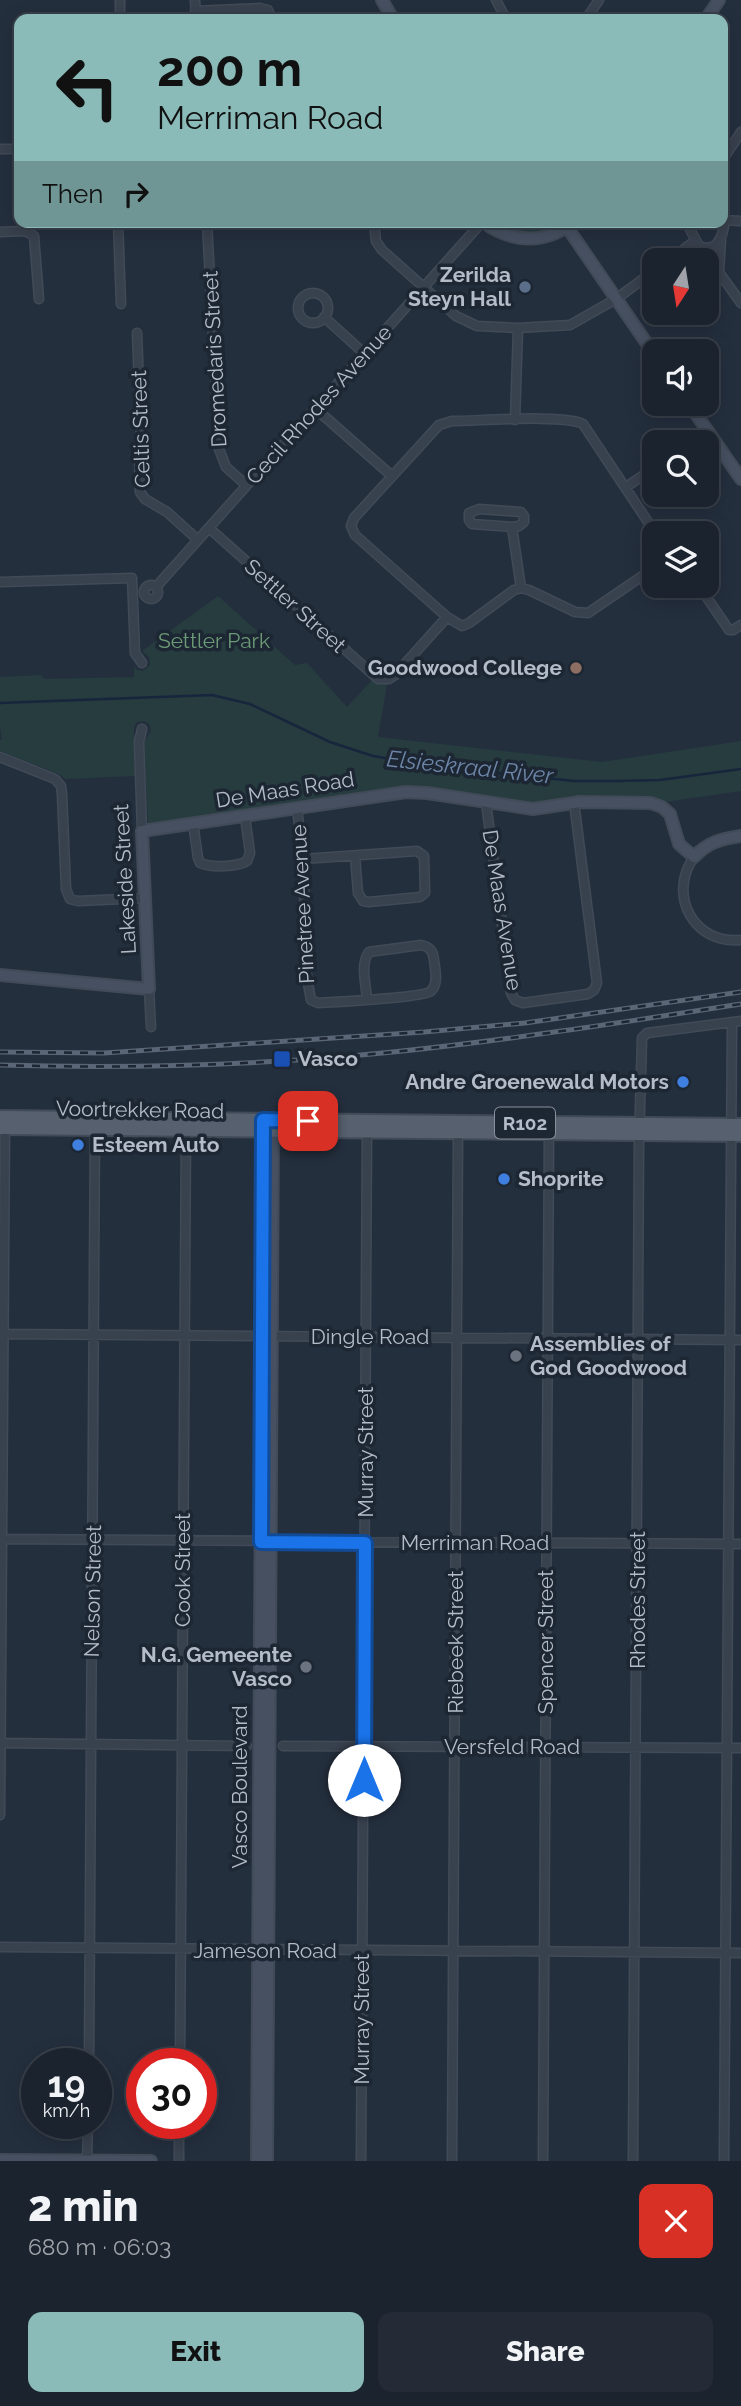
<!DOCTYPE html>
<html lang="en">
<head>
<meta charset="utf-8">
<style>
  :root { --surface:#1b232e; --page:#242b36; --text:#f1f3f6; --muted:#a0a4aa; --line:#39404a; --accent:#8bbbb9 }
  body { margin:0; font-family:Raleway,sans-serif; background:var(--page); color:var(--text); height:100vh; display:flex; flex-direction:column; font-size:26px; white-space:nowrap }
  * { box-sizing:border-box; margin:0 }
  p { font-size:23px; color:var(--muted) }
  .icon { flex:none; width:38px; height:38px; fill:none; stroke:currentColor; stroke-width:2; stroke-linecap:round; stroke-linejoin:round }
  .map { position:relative; height:2161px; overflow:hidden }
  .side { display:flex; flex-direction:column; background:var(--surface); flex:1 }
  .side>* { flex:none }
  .hud { position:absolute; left:14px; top:14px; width:714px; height:214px; border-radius:14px; box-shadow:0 4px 18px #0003,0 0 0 2px var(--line); background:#8bbbb9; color:#111; overflow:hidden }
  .needle { width:46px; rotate:192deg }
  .tools { position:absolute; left:642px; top:248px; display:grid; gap:14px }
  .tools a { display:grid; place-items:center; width:77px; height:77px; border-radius:14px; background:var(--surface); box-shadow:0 4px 18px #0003,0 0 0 2px var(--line); font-size:35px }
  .speed { position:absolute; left:21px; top:2048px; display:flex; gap:14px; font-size:35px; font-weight:700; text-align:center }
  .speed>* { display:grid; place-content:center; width:91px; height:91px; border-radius:50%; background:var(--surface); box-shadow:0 4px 18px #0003,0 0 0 2px var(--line); line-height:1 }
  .speed small { font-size:18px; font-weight:400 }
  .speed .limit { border:10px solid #d22; background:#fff; color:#111 }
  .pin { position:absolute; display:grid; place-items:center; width:60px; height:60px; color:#fff; margin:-30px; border-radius:14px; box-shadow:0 4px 10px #0006 }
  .me { position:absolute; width:77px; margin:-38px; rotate:0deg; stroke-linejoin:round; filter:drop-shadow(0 0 5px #0008) }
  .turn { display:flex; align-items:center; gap:24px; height:147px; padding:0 28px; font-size:32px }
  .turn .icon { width:91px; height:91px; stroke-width:2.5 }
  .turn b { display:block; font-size:49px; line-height:60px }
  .then { display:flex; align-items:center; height:66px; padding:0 28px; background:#0003; gap:14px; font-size:26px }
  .round { display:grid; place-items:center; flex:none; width:74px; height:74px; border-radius:14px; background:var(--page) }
  .summary { display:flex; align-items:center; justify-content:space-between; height:119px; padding:0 28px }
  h1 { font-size:42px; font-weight:800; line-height:52px }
  .primary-button { display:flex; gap:14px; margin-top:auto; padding:14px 28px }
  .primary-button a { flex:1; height:80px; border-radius:14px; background:var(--accent); color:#111; font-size:28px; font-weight:800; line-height:80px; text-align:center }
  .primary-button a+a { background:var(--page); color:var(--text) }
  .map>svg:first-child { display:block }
  .green { fill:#263c3f }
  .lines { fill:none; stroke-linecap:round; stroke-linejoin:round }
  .stream { stroke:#17263c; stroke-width:2.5 }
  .street-casing { stroke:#414a57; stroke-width:11 }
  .secondary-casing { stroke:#414a57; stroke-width:14 }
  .primary-casing { stroke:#414a57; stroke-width:16 }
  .street { stroke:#38414e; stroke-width:8 }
  .secondary { stroke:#465061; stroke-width:10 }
  .primary { stroke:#56606e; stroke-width:12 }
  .rail-casing { stroke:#5a6575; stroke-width:5 }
  .rail { stroke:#1d2633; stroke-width:2.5; stroke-dasharray:8; stroke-linecap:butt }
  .route-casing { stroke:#114b97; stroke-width:18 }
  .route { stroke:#1a73e8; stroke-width:12 }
  .service-dot { fill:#5c6f8a; stroke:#1d2633; stroke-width:2.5 }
  .education-dot { fill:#8d6e63; stroke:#1d2633; stroke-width:2.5 }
  .transit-dot { fill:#1a4fb4; stroke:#1d2633; stroke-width:2.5 }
  .shop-dot { fill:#3f7fe0; stroke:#1d2633; stroke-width:2.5 }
  .worship-dot { fill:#6b7280; stroke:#1d2633; stroke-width:2.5 }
  .labels { text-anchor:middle; stroke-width:7; stroke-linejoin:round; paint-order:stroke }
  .shield { fill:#1d2633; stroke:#878f9c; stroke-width:2 }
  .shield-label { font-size:19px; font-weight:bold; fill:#b4bcc9 }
  .poi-label { font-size:21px; font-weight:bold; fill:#b4bcc9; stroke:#1d2633; text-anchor:end }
  .street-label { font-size:21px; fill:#b4bcc9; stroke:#1d2633 }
  .park-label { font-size:21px; fill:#6b9a76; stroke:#1d2633 }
  .water-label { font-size:23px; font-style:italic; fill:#6d86a8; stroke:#1d2633 }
</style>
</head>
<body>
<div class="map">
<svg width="741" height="2161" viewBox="0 0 741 2161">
  <rect width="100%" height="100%" fill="#242f3e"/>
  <path class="green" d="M257 11 265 14 268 19H202L208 13Z
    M491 222H565C538 238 518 236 491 222Z
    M218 596 295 665 307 663 347 707 372 680 380 684H387L378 737 602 762 741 741V791L665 802 650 798 581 797 532 805 425 789 148 826 144 742 151 731 150 725 145 721 137 722 134 727 135 776 65 779 59 774 0 751V740L2 739 0 728V677L41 675 44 679 134 677V666L137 670 143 671 150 665 149 657 142 651Z"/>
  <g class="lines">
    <path class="stream" d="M0 703 212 695 250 704 330 742 373 756 431 766 574 781H617L660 780 741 769"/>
    <g class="street-casing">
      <path id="street" d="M120 0V19
        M195 0 196 19
        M496 0 506 19
        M195 11 260 8 268 10 272 19
        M586 19 599 0
        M0 149H19
        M723 159 741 132
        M723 203 724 158
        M724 220 741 221
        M118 222 121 304
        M207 222 219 449 226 467 246 485
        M374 222 376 241 382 250 456 316 477 326 518 328 570 325 616 299 654 271
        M686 222 699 246 705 248 713 247C725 238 726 220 723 206
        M0 232 25 231 34 236 39 299
        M700 246 741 303
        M668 261 695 241
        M719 272 721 240
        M298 308a15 15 0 1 1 30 0a15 15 0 1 1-30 0Z
        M324 317 366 355
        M137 333 141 436 139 455 140 492 145 499 167 512 198 540
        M316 409 392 476
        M515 420 518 328
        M691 443 708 431
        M626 487 654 468
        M479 509 521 512 524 516V522L519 526 512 527 472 524 469 520V513Z
        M512 527 521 588
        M209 528 378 679H389L395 675 447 617
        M654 568 588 613 575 612 529 590 521 588 514 590 469 623 462 626 447 617 355 535 351 526 354 518 439 425 452 421C478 421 566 414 583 424L656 534
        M0 582 132 578 135 653 142 663
        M144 592a7 7 0 1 1 14 0a7 7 0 1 1-14 0Z
        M699 586 729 630H733L741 625
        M156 587 482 222
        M142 729 139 742 142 831
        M0 757 55 779 61 786 62 794 66 889 70 899 78 901 146 898
        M486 802 511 993 515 1000 523 1003 588 994 594 990 597 983 574 802
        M297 808 303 859 307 978 311 1000 318 1003C335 1002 423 998 431 991 439 984 435 969 434 960 433 951 430 947 421 945L369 952C360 964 366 984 367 999
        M193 823 198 858 200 863C212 868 237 867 247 861L250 853 245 816
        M694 857C667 895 694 945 741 940
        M303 859 417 851 424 856 425 893 420 897 369 902 363 901 358 893 355 856
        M149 989 151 1027
        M0 1334 741 1340
        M0 1539 741 1544
        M0 1743 247 1746
        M283 1746 741 1748
        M0 1815 5 1124
        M0 1947 741 1953
        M89 2063 95 1125
        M180 2063 186 1126
        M87 2161 88 2123
        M179 2161V2123
        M361 2161 367 1128
        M452 2161 458 1129
        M543 2161 549 1129
        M633 2161 639 1143 642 1038 647 1033 741 1021
        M724 2161 732 1022"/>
    </g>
    <g class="secondary-casing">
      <path id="secondary" d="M382 0 393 19
        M706 19 719 0
        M483 222C511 243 546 245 573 222
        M567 227 654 354
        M689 404 741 479
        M0 975 149 989 142 831 406 792 427 793 533 809 580 802 651 803 662 807 670 814 679 844 694 857C708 842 721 839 741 836
        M0 2160 151 2161
        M257 2161 263 1124
        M267 2161 273 1123"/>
    </g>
    <g class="primary-casing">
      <path id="primary" d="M0 1117 741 1125
        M0 1128 741 1135"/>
    </g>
    <use href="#street" class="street"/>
    <use href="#secondary" class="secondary"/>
    <use href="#primary" class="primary"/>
    <g class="rail-casing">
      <path id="rail" d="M0 1052 104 1053 424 1032 525 1023 741 992
        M0 1065C131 1069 263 1065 393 1052 510 1040 625 1022 741 1004"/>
    </g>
    <use href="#rail" class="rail"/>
  </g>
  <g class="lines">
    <g class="route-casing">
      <path id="route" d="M308 1121 263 1120 261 1542 365 1543 364 1780"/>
    </g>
    <use href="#route" class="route"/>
  </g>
  <circle class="service-dot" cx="525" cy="287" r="7"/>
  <circle class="education-dot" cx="576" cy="668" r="7"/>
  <rect class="transit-dot" x="273" y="1050" width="18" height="18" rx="3.5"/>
  <g class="shop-dot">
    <circle cx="683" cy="1082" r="7"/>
    <circle cx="78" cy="1145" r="7"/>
    <circle cx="504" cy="1179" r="7"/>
  </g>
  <g class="worship-dot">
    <circle cx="516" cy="1356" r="7"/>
    <circle cx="306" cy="1667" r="7"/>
  </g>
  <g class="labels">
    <rect class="shield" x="495" y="1107.5" width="60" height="31" rx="5"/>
    <g class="shield-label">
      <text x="525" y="1130">R102</text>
    </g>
    <g class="poi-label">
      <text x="511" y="282">Zerilda<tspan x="511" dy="24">Steyn Hall</tspan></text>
      <text x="562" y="675">Goodwood College</text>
      <text x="298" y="1066" text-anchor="start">Vasco</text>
      <text x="669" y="1089">Andre Groenewald Motors</text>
      <text x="92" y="1152" text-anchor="start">Esteem Auto</text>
      <text x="518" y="1186" text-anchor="start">Shoprite</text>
      <text x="530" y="1351" text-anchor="start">Assemblies of<tspan x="530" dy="24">God Goodwood</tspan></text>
      <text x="292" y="1662">N.G. Gemeente<tspan x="292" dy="24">Vasco</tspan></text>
    </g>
    <g class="street-label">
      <text transform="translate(215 359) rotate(-93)" y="7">Dromedaris Street</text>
      <text transform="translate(319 405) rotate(-48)" y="7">Cecil Rhodes Avenue</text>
      <text transform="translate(141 429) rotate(-92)" y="7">Celtis Street</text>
      <text transform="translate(295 606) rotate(42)" y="7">Settler Street</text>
      <text transform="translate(285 790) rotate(-9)" y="7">De Maas Road</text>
      <text transform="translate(125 879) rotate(-93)" y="7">Lakeside Street</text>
      <text transform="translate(303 904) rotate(-93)" y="7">Pinetree Avenue</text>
      <text transform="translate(502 910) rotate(81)" y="7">De Maas Avenue</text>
      <text transform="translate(140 1110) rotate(1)" y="7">Voortrekker Road</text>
      <text x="370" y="1344">Dingle Road</text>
      <text transform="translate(366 1452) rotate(-90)" y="7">Murray Street</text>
      <text x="475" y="1550">Merriman Road</text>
      <text transform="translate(183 1570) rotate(-90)" y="7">Cook Street</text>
      <text transform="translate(93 1591) rotate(-89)" y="7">Nelson Street</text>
      <text transform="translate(638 1600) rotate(-90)" y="7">Rhodes Street</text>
      <text transform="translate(456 1642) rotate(-90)" y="7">Riebeek Street</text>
      <text transform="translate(546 1642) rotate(-90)" y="7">Spencer Street</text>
      <text x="512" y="1754">Versfeld Road</text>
      <text transform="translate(240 1787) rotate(-90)" y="7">Vasco Boulevard</text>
      <text x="265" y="1958">Jameson Road</text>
      <text transform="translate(362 2019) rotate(-90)" y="7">Murray Street</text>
    </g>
    <g class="park-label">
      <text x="214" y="648">Settler Park</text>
    </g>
    <g class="water-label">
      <text transform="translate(470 767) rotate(6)" y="8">Elsieskraal River</text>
    </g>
  </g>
</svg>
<div class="tools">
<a><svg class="needle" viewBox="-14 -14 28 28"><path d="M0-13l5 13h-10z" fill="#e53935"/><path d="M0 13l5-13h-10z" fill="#a0a4aa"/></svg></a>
<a><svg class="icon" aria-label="sound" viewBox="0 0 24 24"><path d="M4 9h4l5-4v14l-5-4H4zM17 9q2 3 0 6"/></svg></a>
<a><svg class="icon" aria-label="search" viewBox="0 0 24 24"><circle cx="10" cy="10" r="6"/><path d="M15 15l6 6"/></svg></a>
<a><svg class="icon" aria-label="layers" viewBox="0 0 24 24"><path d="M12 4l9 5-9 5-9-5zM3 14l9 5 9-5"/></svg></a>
</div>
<div class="speed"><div>19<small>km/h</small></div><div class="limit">30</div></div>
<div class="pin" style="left:308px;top:1121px;background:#d93025"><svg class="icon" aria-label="arrive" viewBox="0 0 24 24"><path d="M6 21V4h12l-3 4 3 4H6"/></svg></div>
<svg class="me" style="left:364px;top:1780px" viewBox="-20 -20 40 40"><circle r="19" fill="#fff"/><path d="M0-13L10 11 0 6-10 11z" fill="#1a73e8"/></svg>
<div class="hud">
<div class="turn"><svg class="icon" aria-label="left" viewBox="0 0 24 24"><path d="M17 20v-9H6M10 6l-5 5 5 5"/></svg><div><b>200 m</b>Merriman Road</div></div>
<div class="then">Then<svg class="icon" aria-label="right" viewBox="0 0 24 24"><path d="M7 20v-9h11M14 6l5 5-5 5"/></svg></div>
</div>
</div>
<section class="side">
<div class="summary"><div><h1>2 min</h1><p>680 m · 06:03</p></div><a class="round" style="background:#d93025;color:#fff"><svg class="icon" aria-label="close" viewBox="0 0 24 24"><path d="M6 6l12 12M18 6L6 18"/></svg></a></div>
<div class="primary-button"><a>Exit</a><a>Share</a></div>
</section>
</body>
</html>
